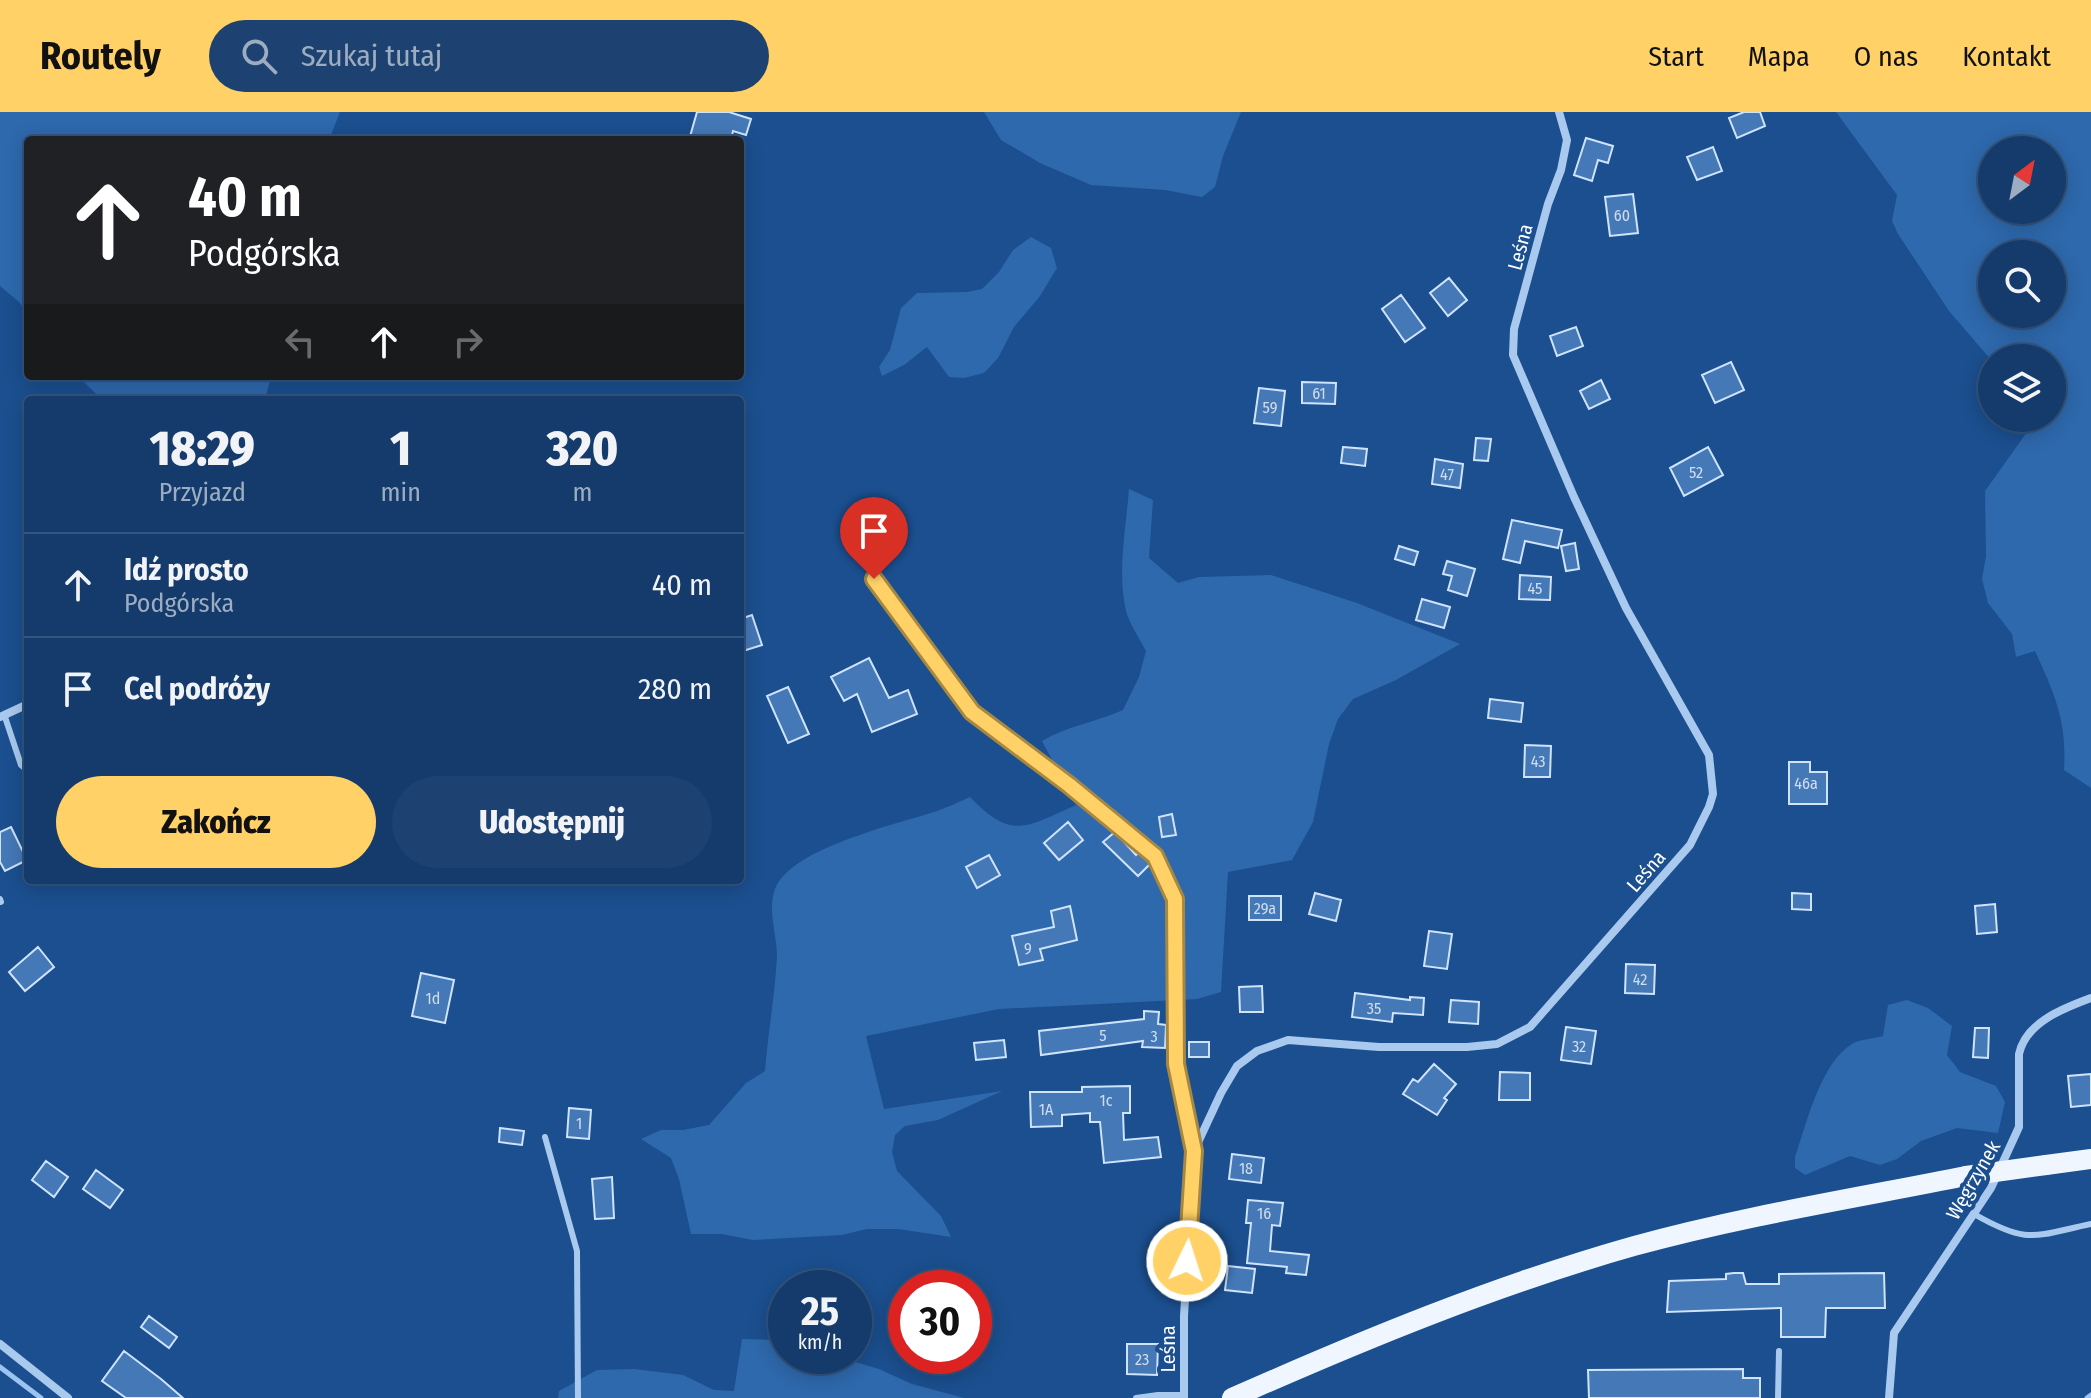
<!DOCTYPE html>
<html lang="pl">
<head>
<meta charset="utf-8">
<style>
  :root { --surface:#143b6b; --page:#1d4271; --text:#f1f3f6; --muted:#9dadc1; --line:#33557e; --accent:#ffd166 }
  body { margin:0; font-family:"Fira Sans Condensed",sans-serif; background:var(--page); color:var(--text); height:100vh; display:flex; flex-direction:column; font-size:30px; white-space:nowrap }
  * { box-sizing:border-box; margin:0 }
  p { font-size:26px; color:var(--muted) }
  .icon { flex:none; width:44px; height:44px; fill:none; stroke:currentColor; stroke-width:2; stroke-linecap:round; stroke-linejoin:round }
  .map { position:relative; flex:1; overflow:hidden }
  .side { position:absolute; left:24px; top:284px; width:720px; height:488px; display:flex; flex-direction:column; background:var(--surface); border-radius:8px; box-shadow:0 4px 20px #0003,0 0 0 2px var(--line) }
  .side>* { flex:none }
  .guide { position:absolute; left:24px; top:24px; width:720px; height:244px; border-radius:8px; box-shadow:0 4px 20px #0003,0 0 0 2px var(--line); background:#202124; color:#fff; overflow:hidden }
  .needle { width:52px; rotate:32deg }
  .tools { position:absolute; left:1978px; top:24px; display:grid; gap:16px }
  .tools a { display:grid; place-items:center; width:88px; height:88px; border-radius:50%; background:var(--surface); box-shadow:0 4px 20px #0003,0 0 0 2px var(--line); font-size:40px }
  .speed { position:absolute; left:768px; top:1158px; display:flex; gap:16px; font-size:40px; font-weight:700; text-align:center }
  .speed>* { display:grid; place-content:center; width:104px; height:104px; border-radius:50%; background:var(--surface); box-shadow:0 4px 20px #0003,0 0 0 2px var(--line); line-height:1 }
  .speed small { font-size:20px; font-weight:400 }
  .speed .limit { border:12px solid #d22; background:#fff; color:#111 }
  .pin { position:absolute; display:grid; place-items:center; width:68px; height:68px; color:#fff; margin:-82px -34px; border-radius:50% 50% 50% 0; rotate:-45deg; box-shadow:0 0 8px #0007 }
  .pin .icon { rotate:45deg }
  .me { position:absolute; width:88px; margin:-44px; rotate:4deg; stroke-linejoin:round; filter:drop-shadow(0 0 6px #0008) }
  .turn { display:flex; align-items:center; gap:28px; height:168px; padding:0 32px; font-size:36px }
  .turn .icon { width:104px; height:104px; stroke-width:2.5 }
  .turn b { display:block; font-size:56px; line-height:68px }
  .lanes { display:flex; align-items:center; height:76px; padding:0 32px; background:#0003; justify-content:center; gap:40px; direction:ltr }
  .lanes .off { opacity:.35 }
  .eta { display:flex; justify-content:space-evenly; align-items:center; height:136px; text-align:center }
  .eta b { font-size:48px; font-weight:800; line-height:56px }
  .primary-button { display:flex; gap:16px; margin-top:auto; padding:16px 32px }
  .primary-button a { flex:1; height:92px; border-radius:48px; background:var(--accent); color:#111; font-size:32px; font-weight:800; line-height:92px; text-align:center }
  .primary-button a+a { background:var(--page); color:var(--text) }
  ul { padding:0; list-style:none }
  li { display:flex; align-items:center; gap:24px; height:104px; padding:0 32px; border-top:2px solid var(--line) }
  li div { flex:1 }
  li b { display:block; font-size:30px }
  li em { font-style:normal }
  header { display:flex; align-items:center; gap:48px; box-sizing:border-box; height:112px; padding:0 40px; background:var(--accent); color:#111 }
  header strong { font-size:38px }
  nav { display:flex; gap:44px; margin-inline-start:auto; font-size:28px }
  .search { width:560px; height:72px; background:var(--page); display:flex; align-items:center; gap:20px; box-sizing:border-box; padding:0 28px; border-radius:44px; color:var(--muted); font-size:30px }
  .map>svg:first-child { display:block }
  .green { fill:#2e69ad; fill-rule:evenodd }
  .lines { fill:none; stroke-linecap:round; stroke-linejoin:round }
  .stream { stroke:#9cc4f0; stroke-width:5 }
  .building { fill:#4478b7; stroke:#cfe3fa; stroke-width:2 }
  .service { stroke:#a9c9ee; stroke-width:6 }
  .minor { stroke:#a9c9ee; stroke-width:8 }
  .primary { stroke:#f0f6ff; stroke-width:20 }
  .primary-bridge { stroke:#f0f6ff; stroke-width:20 }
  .route-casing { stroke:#a68842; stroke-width:20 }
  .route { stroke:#ffd166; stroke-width:14 }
  .labels { text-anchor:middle; stroke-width:8; stroke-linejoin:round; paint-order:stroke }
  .number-label { font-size:16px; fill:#d0dded }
  .street-label { font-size:20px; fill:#fff; stroke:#1b4f8f }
</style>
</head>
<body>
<header>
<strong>Routely</strong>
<div class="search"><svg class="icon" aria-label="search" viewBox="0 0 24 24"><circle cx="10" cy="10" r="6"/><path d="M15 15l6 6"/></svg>Szukaj tutaj</div>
<nav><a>Start</a><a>Mapa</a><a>O nas</a><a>Kontakt</a></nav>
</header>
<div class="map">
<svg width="2091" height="1286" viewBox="0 0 2091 1286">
  <rect width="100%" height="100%" fill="#1b4f8f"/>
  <path class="green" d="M0 0H340L329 28H28V202L19 190 0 174Z
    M984 0H1241L1223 44 1215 75 1202 85 1165 78 1091 73 1040 51 1001 28Z
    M1836 0H2091V676L2064 658C2067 609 2055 583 2035 539L2016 545 2012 522 1988 491 1982 467 1986 444 1985 379 2037 306H2052V246H1992V249L1949 199 1898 122 1892 109 1897 83ZM2052 38V98H1992V38ZM2052 142V202H1992V142Z
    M1031 125 1051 136 1057 156 1040 184 1014 215 998 246 984 261 964 266 949 265 927 235 904 253 882 264 879 255 890 238 901 196 917 181 967 180 982 177 999 160 1013 138Z
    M78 264H271L265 288H102Z
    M1129 377 1153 388 1149 446 1178 471 1199 465 1271 463 1357 491 1460 532 1396 568 1353 587 1338 607 1329 632 1313 710 1292 748 1228 760 1221 880 1197 887 999 897 866 924 884 997 1002 979 938 1008 905 1014 895 1023 892 1040 897 1059 941 1104 951 1125 898 1117H867L842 1123 753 1128 722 1122H691L679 1067 671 1046 641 1027 661 1018H683L709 1013 746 971 765 959C768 920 775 883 777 844 777 822 767 799 775 777 791 736 897 712 937 699 948 695 959 690 970 685 1012 729 1026 715 1076 693L1042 629C1067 614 1096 610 1123 598L1139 565 1146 539C1140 527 1130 513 1126 499 1117 460 1126 416 1129 377Z
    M1907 888 1928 896 1952 914 1947 943 1960 960 1996 974 2005 990 1998 1021 1957 1016 1921 1029 1897 1047 1880 1053 1850 1044 1805 1063 1795 1056V1045C1806 1013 1821 950 1852 932 1860 927 1873 927 1883 924L1888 893Z
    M742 1227 786 1228V1244H835L879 1257 912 1272 964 1286H558L559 1279 597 1258 634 1257 683 1263 714 1278 734 1279Z"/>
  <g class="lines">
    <path class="stream" d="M0 1255 41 1286
      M2087 1286 2091 1283"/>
  </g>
  <path class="building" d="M697 0H729L751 7 746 23 733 19 731 28H689Z
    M1744 0H1760L1765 14 1737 26 1729 6Z
    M1586 26 1613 34 1608 51 1598 48 1592 69 1574 63Z
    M1713 35 1722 59 1697 68 1687 45Z
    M1633 82 1638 121 1610 124 1605 85Z
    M1449 166 1467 188 1448 204 1430 181Z
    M1401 183 1425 216 1405 230 1382 197Z
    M1576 215 1583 234 1557 244 1550 224Z
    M1731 250 1744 278 1715 291 1702 263Z
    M1601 268 1610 287 1589 297 1580 279Z
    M1302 270 1336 271 1335 292 1302 291Z
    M1259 276 1285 279 1281 314 1254 311Z
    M1476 326 1491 327 1488 349 1474 348Z
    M1343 335 1367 337 1365 354 1341 351Z
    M1708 335 1723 363 1684 384 1670 356Z
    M1435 347 1463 352 1460 376 1432 372Z
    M1512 408 1562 418 1558 436 1525 429 1520 451 1503 447Z
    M1575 431 1579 457 1566 459 1561 434Z
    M1399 434 1418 440 1414 453 1395 447Z
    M1447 449 1475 457 1467 484 1448 478 1452 464 1443 462Z
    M1520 463 1551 465 1550 488 1519 487Z
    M1422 487 1450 495 1444 516 1416 508Z
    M752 503 762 533 740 540V507Z
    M869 546 889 586 908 578 917 602 872 620 857 582 844 589 831 565Z
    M788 575 809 622 788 631 767 584Z
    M1490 587 1523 591 1521 610 1488 606Z
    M1525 633 1551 634 1550 665H1524Z
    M1789 650H1810V660H1827V692H1789Z
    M1172 702 1176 723 1162 725 1159 705Z
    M1068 710 1083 728 1059 748 1044 731Z
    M11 715 27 748 5 759 0 750V720Z
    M1115 720 1136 743 1139 740 1149 748 1151 751 1138 764 1103 730Z
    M989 743 1000 763 977 776 966 755Z
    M1315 781 1341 788 1336 809 1309 802Z
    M1792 781 1811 782V798L1792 797Z
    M1249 784H1281V808H1249Z
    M1995 792 1997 820 1977 822 1975 794Z
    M1070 794 1077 828 1040 837 1043 848 1019 853 1012 824 1054 815 1051 799Z
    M1429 819 1452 822 1447 857 1424 854Z
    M38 835 54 855 25 879 9 860Z
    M1626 852 1655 853 1654 882 1625 881Z
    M421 861 454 868 445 911 412 904Z
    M1262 874 1263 900H1240L1239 875Z
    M1355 881 1410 888V885L1424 886 1423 903 1393 901 1392 910 1352 905Z
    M1451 888 1479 890 1478 912 1449 910Z
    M1144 899 1159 900 1158 912 1166 913 1165 936 1142 935 1143 929 1041 943 1039 919 1144 907Z
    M1566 915 1596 919 1591 952 1561 948Z
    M1975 916H1989L1988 946 1973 945Z
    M1004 928 1006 945 976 948 974 931Z
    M1189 930H1209V945H1189Z
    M1434 952 1456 972 1444 986 1447 988 1437 1003 1403 982 1413 967 1418 970Z
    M1500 960 1530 961V988H1499Z
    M2091 962V993L2071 995 2068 964Z
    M1130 974V1001H1123L1124 1028 1158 1025 1161 1045 1104 1051 1100 1010H1090V1001L1062 1003V1014L1031 1015 1030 980H1082V975Z
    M569 996 591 998 589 1027 567 1025Z
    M500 1016 524 1019 522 1033 499 1030Z
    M1232 1042 1264 1046 1261 1071 1229 1067Z
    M46 1049 68 1065 54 1085 32 1068Z
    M96 1058 123 1078 110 1096 83 1077Z
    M612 1065 614 1106 595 1107 592 1067Z
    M1248 1088 1283 1091 1280 1114 1272 1113 1270 1139 1309 1143 1306 1163 1286 1161 1287 1155 1247 1151 1251 1111H1246Z
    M1228 1154 1255 1157 1252 1181 1225 1178Z
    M1734 1161H1743L1746 1172H1779V1162L1884 1161 1885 1196H1826L1825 1225H1781V1196L1667 1200 1669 1169 1726 1167V1162Z
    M149 1204 177 1225 169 1236 141 1215Z
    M1127 1232H1158L1157 1263 1127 1262Z
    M124 1239 161 1267 183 1286H126L102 1269Z
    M1743 1257V1266H1760V1286H1589L1588 1258Z"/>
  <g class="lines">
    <path class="service" d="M5 605 21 653 28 659
      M0 787 1 790
      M545 1025 577 1139 578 1286
      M1974 1102C2028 1133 2034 1124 2091 1112
      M1136 1286 1158 1283H1184
      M1778 1286 1779 1239"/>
    <path class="minor" d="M874 467 972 600 1069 673 1155 744 1175 787 1176 952 1194 1038
      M0 605 28 592
      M0 1232 68 1286
      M1184 1286V1204L1194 1039 1221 981 1237 954 1257 939 1288 928 1379 935H1467L1497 932 1530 915 1690 733 1709 695 1713 682 1709 643 1626 496 1574 385 1513 243 1514 217 1548 92 1561 58 1567 28 1559 0
      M1889 1286 1894 1221 1991 1076 2019 1015V942C2026 910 2064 896 2091 886"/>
    <path class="primary" d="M2046 1053 2091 1047
      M1232 1286C1363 1228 1496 1173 1634 1134 1743 1104 1856 1086 1966 1064"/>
    <path class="primary-bridge" d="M1966 1064 2046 1053"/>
  </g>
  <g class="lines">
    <g class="route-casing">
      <path id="route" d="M874 467 972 600 1069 673 1155 744 1175 787 1176 952 1194 1039 1187 1149"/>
    </g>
    <use href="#route" class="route"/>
  </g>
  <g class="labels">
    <g class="number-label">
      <text x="1622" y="109">60</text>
      <text x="1319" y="287">61</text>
      <text x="1270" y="301">59</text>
      <text x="1696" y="366">52</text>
      <text x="1447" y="368">47</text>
      <text x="1535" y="482">45</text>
      <text x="1538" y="655">43</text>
      <text x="1806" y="677">46a</text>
      <text x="1265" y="802">29a</text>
      <text x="1028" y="842">9</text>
      <text x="1640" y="873">42</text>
      <text x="433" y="892">1d</text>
      <text x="1374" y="902">35</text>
      <text x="1103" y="929">5</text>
      <text x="1154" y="930">3</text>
      <text x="1579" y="940">32</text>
      <text x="1106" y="994">1c</text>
      <text x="1046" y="1003">1A</text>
      <text x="579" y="1017">1</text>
      <text x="1246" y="1062">18</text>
      <text x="1264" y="1107">16</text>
      <text x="1142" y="1253">23</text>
    </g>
    <g class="street-label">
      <text transform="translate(1520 135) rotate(-75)" y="7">Leśna</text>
      <text transform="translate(1646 759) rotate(-49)" y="7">Leśna</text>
      <text transform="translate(1973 1068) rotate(-60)" y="7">Węgrzynek</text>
      <text transform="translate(1168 1237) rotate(-90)" y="7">Leśna</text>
    </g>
  </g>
</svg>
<div class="tools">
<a><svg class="needle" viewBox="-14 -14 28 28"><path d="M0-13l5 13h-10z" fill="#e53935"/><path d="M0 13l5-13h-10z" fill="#9dadc1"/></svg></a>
<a><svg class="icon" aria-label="search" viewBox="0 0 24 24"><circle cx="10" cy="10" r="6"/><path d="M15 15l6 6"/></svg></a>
<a><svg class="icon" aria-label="layers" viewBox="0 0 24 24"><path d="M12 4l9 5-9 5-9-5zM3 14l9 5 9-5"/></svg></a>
</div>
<div class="speed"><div>25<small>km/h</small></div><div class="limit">30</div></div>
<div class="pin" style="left:874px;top:467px;background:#d93025"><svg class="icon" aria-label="arrive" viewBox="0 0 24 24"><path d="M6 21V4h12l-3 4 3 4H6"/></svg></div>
<svg class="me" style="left:1187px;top:1149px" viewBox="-20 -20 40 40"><circle r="17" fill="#ffd166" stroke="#fff" stroke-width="3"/><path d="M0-11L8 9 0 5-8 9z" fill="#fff"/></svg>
<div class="guide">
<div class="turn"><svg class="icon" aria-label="ahead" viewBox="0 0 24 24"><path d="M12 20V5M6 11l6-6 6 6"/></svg><div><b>40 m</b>Podgórska</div></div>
<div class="lanes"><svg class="icon off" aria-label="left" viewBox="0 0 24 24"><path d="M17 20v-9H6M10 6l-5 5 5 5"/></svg><svg class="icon" aria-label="ahead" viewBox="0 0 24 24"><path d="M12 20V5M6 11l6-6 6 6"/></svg><svg class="icon off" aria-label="right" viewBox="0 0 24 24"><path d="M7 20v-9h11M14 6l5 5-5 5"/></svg></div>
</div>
<section class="side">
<div class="eta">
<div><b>18:29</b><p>Przyjazd</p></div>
<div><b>1</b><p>min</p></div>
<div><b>320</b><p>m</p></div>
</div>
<ul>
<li><svg class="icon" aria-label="ahead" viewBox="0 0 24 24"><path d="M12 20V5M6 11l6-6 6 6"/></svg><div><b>Idź prosto</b><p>Podgórska</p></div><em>40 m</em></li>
<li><svg class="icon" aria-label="arrive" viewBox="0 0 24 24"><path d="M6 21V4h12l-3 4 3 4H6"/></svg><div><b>Cel podróży</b></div><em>280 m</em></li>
</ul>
<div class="primary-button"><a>Zakończ</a><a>Udostępnij</a></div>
</section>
</div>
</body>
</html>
